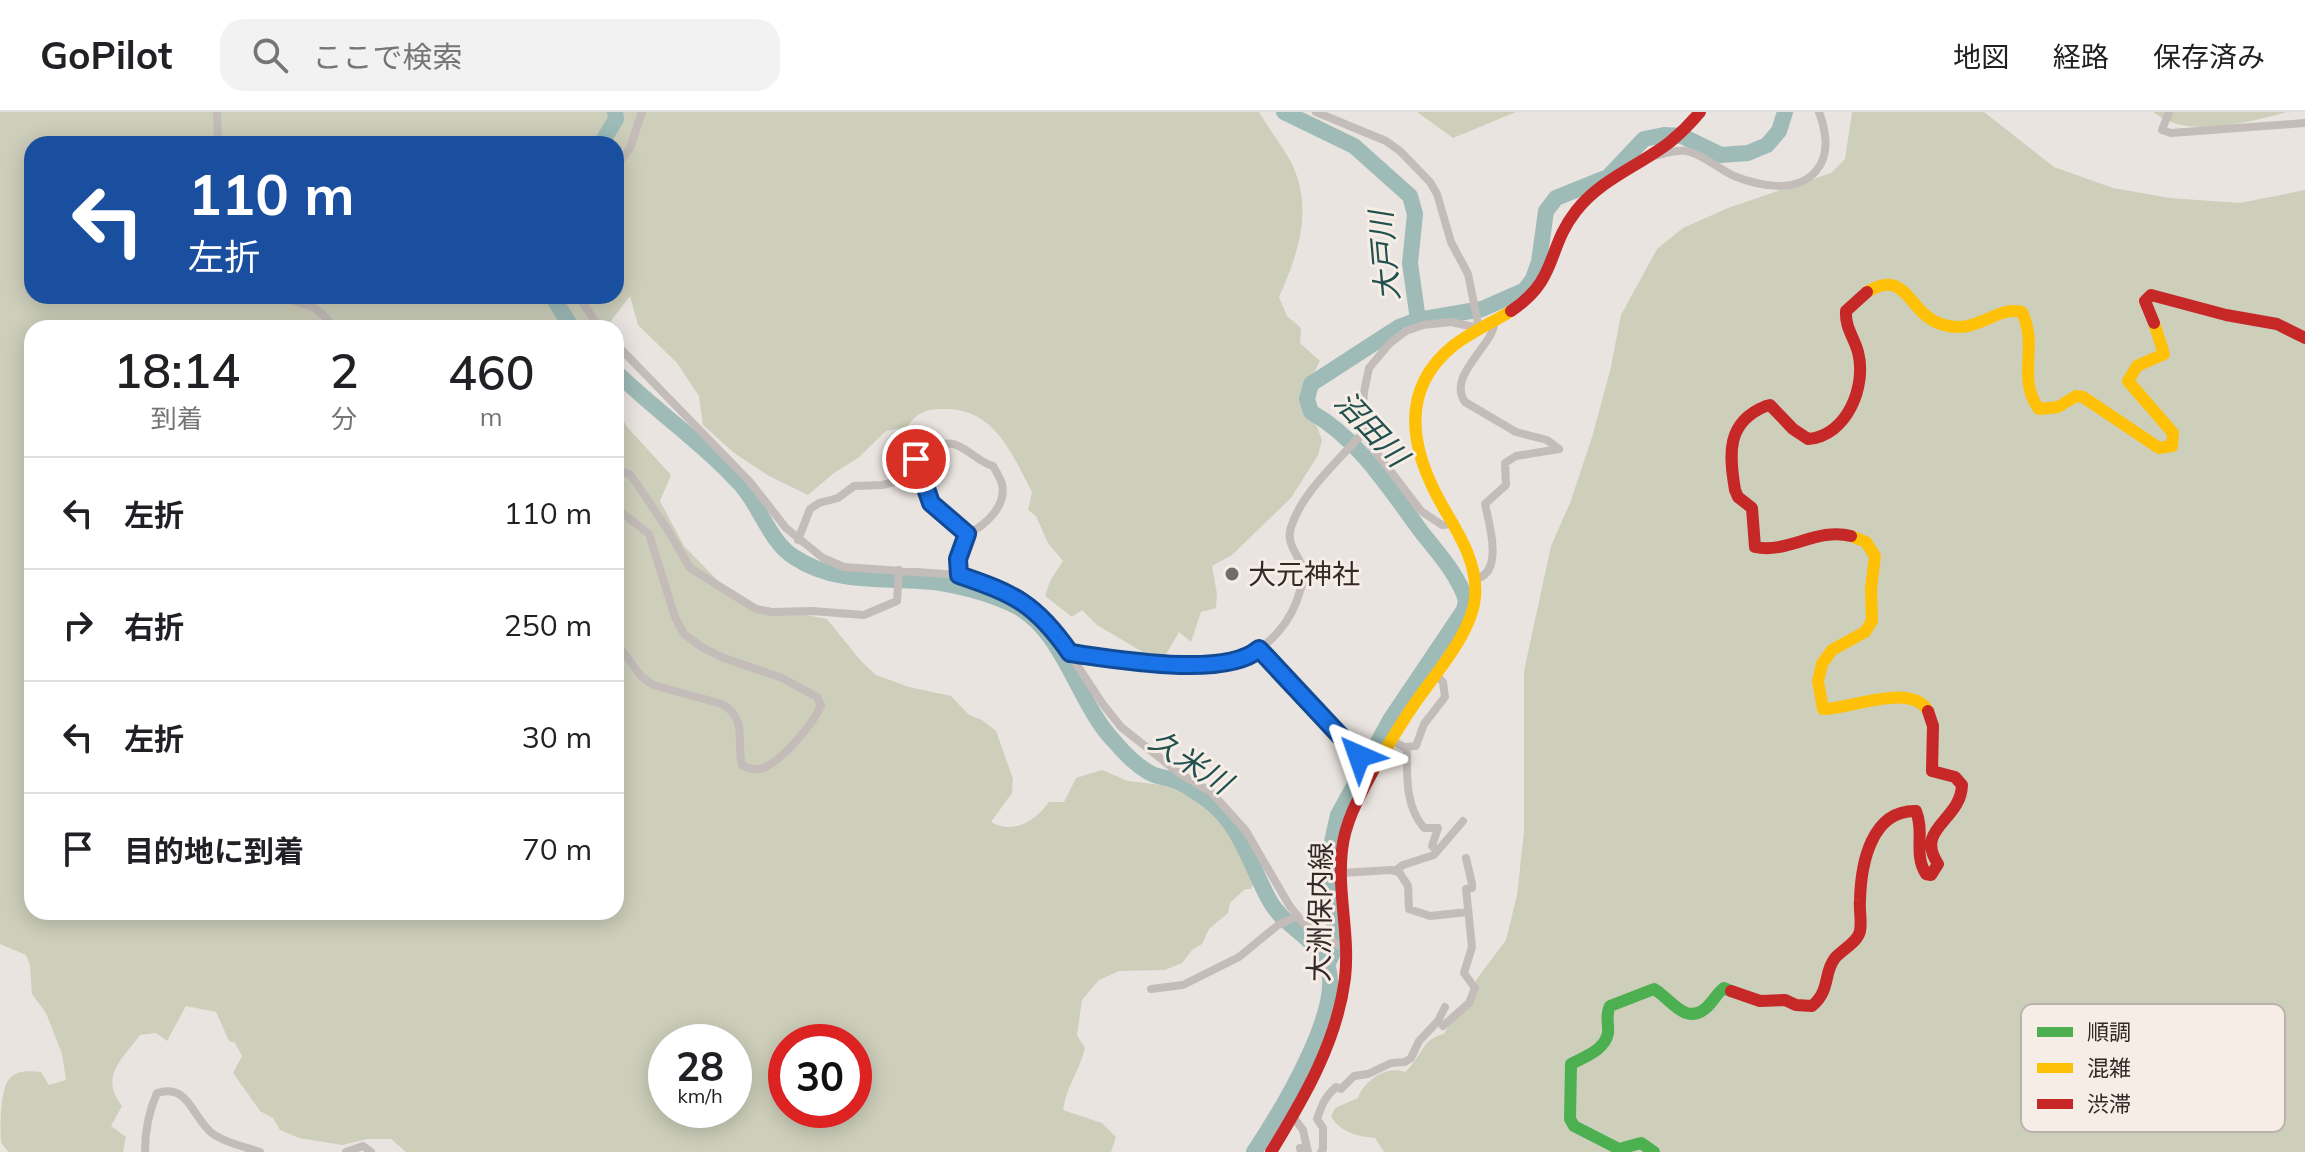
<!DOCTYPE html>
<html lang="ja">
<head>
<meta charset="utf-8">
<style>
  :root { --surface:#fff; --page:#f2f2f2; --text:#202124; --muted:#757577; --line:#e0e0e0 }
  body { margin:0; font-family:Mulish,"Noto Sans JP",sans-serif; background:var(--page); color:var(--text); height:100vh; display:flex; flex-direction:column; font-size:30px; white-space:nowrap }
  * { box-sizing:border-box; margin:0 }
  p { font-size:26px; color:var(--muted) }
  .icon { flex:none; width:44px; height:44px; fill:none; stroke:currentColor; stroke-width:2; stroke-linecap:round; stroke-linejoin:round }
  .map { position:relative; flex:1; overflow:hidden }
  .side { position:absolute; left:24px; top:208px; width:600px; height:600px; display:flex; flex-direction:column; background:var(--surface); border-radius:24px; box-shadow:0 4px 20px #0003 }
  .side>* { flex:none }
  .banner { position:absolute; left:24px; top:24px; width:600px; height:168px; border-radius:24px; box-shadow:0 4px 20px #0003; background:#1a4fa0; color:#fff; overflow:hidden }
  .speed { position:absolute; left:648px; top:912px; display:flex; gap:16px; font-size:40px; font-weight:700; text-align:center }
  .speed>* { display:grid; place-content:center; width:104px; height:104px; border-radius:50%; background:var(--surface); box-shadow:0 4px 20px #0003; line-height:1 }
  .speed small { font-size:20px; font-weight:400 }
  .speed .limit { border:12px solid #d22; background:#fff; color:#111 }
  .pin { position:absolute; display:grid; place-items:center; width:68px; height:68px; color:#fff; margin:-34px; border:4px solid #fff; border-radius:50%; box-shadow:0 2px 8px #0007 }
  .me { position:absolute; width:88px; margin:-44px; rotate:317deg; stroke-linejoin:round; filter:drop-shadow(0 0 6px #0008) }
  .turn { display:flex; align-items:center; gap:28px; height:168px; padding:0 32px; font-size:36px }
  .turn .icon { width:104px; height:104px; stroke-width:2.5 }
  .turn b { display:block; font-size:56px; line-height:68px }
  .eta { display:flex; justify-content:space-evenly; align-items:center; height:136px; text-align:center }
  .eta b { font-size:48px; font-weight:600; line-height:56px }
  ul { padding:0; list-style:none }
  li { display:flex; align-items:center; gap:24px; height:112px; padding:0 32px; border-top:2px solid var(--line) }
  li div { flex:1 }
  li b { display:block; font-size:30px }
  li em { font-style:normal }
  header { display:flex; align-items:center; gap:48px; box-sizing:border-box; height:112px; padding:0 40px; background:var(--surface); border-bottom:2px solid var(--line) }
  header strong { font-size:38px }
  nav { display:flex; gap:44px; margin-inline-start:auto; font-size:28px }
  .search { width:560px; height:72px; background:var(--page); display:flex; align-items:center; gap:20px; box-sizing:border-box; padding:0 28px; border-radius:24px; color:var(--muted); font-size:30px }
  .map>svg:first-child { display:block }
  .green { fill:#cdcfbb; fill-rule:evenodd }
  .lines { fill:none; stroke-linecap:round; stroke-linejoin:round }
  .river { stroke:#9ebbb7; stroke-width:16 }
  .street { stroke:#c3bcb9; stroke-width:8 }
  .fast { stroke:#4caf50; stroke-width:12 }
  .slow { stroke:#ffc107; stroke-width:12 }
  .jam { stroke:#c62828; stroke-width:12 }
  .route-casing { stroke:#114b97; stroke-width:20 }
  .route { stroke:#1a73e8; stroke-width:14 }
  .poi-dot { fill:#736b68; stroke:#f7ede7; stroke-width:3 }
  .labels { text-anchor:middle; stroke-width:6; stroke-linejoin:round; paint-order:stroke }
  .poi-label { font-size:28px; fill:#332a27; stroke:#f7ede7; text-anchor:start }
  .street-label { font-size:28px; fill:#332a27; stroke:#f7ede7 }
  .water-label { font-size:30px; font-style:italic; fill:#21514e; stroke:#f7ede7 }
  .key { fill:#f7ede7; stroke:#bcb2ad; stroke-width:2 }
  .key-label { font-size:22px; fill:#332a27 }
</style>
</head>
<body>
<header>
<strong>GoPilot</strong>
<div class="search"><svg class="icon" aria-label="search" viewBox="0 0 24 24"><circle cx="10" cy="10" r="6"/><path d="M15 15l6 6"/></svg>ここで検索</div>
<nav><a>地図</a><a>経路</a><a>保存済み</a></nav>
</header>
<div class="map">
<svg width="2305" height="1040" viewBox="0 0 2305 1040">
  <rect width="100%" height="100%" fill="#eae4e0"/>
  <path class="green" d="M0 0H1259C1269 18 1289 42 1295 59 1312 102 1297 145 1279 185L1287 204 1301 216 1300 231 1320 249 1304 280 1306 301 1317 315 1322 328 1318 343 1291 386 1232 443 1212 454 1217 482 1216 496 1201 500 1191 530 1179 520 1161 551 1097 513 1082 498 1072 505 1045 484 1050 469 1063 449 1048 431 1036 404 1028 398 1032 380C1012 342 994 295 943 297 925 297 918 300 907 315L886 319 858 346 834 361 808 383 769 364 734 341 703 313 699 284 677 251 638 213 630 184 610 210 609 216H32V800H616V297L628 316 671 363 660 389 684 434 722 473 759 494 827 507 861 549 876 563 909 575 951 584 969 603 982 608 996 619 1013 667 1012 681 991 710C1014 723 1035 709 1049 690H1064L1076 666 1102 658 1128 669 1171 674C1176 681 1185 681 1192 686 1203 694 1217 704 1226 714 1241 731 1242 752 1254 770L1251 777H1245L1230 791 1228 801 1209 817 1202 832 1192 838 1182 851 1165 858 1119 859 1099 868 1082 888 1077 923 1085 936C1080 958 1066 975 1063 998L1102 1011 1116 1025 1111 1040H406L391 1027H367L342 1033 299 1026 280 1018 273 1006 260 999 233 961 242 944 235 931 229 929 216 900 186 894 167 929 156 921 140 923C122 948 99 964 122 994L111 1014 126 1025 123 1040H9C6 1037 3 1034 1 1030 0 1018 0 975 10 966 18 958 30 959 41 960L49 973 66 968 62 942 46 901 32 882 30 853 26 843 0 832ZM32 32H616V184H32ZM666 930H734V998H666ZM786 930H854V998H786Z
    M1417 0H1516L1453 26Z
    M1852 0H1984L2054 55 2113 76 2170 86 2240 91 2305 78V1040H1384L1375 1026C1357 1024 1342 1021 1331 1005L1335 996 1358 986C1364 969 1386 953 1405 960 1422 945 1422 926 1444 922 1455 898 1480 899 1476 868L1506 828 1517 783 1524 720V559L1551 434 1570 391 1592 325 1610 259 1621 203 1657 137 1683 116 1728 96 1831 61 1845 47Z
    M2153 0H2287C2249 10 2187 28 2153 0Z"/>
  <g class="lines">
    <path class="river" d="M1284 0 1354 34 1410 84 1415 102 1410 151 1418 208
      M601 32 616 7 615 0
      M552 184 572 216
      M616 260C656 299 703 331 741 373 760 394 770 430 794 445 839 475 891 464 941 471 964 475 994 483 1016 494 1064 519 1078 592 1114 629 1124 641 1136 653 1150 661 1158 666 1170 665 1178 670 1191 676 1208 687 1218 697 1243 721 1254 762 1271 791 1286 816 1316 826 1327 853 1345 896 1278 1004 1254 1040
      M1327 853 1332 843 1335 821 1330 777 1331 734 1338 703 1390 608 1464 498 1466 488C1458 463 1439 442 1423 422 1390 378 1359 327 1311 300L1307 287 1311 272 1399 215 1418 208 1482 197 1525 178 1533 167 1539 150 1546 99 1556 86 1608 65 1644 27 1664 23 1682 24 1721 43 1748 41 1767 33 1779 19 1785 0"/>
    <path class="street" d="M217 0 218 32
      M1316 0 1386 29 1400 39 1430 70 1437 82 1451 130 1468 162 1479 216
      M2169 0 2162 18 2171 21 2305 11
      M1653 44C1664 42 1680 36 1690 40 1706 45 1719 57 1734 64 1759 74 1796 82 1816 59 1830 43 1826 19 1819 0
      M616 55 630 36 642 0
      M279 184C309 196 312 187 334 216
      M578 184 600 216
      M616 232 750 370 786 416 823 446 844 455 959 463 987 473 1034 497 1050 512 1102 591 1121 615 1179 661 1211 680 1246 719 1289 793 1303 811 1347 838
      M616 363 622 360 630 362 666 415 690 456 756 497 772 500 812 499 864 503 897 489 899 458
      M616 396 649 422 675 505 684 522 703 536 724 546 782 566 817 585 821 593C814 611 780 652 760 657 754 658 747 656 742 653 736 628 748 607 722 592L653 573 641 564 616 530
      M1452 412 1442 413 1421 399 1369 331 1362 311 1364 280 1369 256 1390 231 1406 219 1423 213 1451 210 1479 216
      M798 428 810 397 819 391 838 386 854 374 882 373 920 364
      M959 463 958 447 967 422 931 391 916 347 918 341 933 339C954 317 974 350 993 354 996 359 1000 366 1002 372 1007 394 985 414 967 422
      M1474 467C1505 463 1489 411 1485 392L1506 373 1505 351 1516 344 1559 337 1547 328 1516 320 1465 290C1446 263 1495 233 1495 208
      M1259 537 1374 658
      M1070 541 1160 553 1242 548C1271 533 1292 509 1300 479 1302 474 1305 466 1304 461 1301 444 1285 434 1291 415 1302 381 1335 352 1358 326L1365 323
      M1392 628 1407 637C1407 664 1405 694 1424 716H1438L1432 734 1437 739
      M1406 635 1416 634 1424 612 1445 585 1443 570 1436 563
      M1395 759 1403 753 1434 743 1463 709
      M1341 761 1391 758 1399 760 1408 774 1409 797 1430 804 1468 800
      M1151 877 1183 873 1239 845 1278 813 1298 804
      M1443 914 1469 891 1475 876 1464 861 1472 835 1466 777 1472 776V772L1466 746
      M1293 1005 1303 1018 1308 1040
      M1300 1036 1301 1040
      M145 1040C145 1018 148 1001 157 981 190 971 192 1007 213 1022 226 1031 245 1035 260 1040
      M346 1040 363 1034 371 1040
      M1321 1040 1323 1037V1016L1317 1007C1322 993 1324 986 1336 975L1341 977 1354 964 1368 962 1391 951 1405 950 1411 946 1419 929 1438 909 1445 895"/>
    <path class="fast" d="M1654 1040 1641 1031 1619 1037 1574 1014 1570 1007 1571 952C1584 945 1605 938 1608 921 1609 911 1605 904 1610 894L1654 877C1670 886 1685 914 1706 896 1713 890 1716 882 1724 876L1731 879"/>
    <path class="slow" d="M1867 180C1907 156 1907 198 1938 211 1975 226 1995 193 2022 200 2039 236 2016 266 2039 297L2058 295 2076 284 2083 285 2159 336 2172 334 2173 321 2128 269 2137 254 2164 242 2154 211
      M1851 424 1866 430 1875 444 1871 477 1872 509 1865 520 1832 538 1822 552 1818 569 1823 597C1851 597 1911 570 1928 599
      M1373 659C1386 636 1400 613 1415 591 1435 562 1472 521 1475 485 1478 454 1461 425 1446 400 1413 345 1395 281 1453 234 1471 220 1492 211 1511 199"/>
    <path class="jam" d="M1511 199C1559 167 1546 137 1576 99 1601 67 1639 54 1670 30 1681 21 1691 11 1700 0
      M2154 211 2145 189 2151 183 2226 203 2277 212 2305 226
      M1851 424C1817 415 1788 442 1755 435L1752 396 1738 385 1735 378C1729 342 1726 310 1766 294L1770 293 1793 317 1808 327C1847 324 1867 274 1858 240 1854 225 1845 216 1846 199L1867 180
      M1731 879 1760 889 1785 888 1796 893 1812 894C1831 878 1823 861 1835 846 1843 837 1858 830 1860 819 1862 809 1859 798 1860 788 1861 752 1871 698 1916 699 1925 720 1913 742 1926 762L1931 763 1938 752C1914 716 1961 709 1962 673L1955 665 1932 659 1933 614 1928 599
      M1271 1040C1304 986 1337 930 1345 866 1350 823 1337 781 1342 738 1345 709 1360 683 1373 659"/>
  </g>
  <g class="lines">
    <g class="route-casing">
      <path id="route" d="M916 347 931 391 967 422 958 447 959 463C1015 482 1036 492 1070 541 1114 547 1225 567 1259 537L1359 644"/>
    </g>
    <use href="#route" class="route"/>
  </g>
  <circle class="poi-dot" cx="1232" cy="462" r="8"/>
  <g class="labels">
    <g class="poi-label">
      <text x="1248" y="472">大元神社</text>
    </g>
    <g class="street-label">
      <text transform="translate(1320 800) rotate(-89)" y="10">大洲保内線</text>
    </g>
    <g class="water-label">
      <text transform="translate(1385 144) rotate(-95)" y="10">大戸川</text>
      <text transform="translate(1371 317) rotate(47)" y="10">沼田川</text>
      <text transform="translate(1190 650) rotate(33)" y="10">久米川</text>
    </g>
  </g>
  <rect x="2021" y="892" width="264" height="128" rx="12" class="key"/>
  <rect x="2037" y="915" width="36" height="10" fill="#4caf50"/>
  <rect x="2037" y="951" width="36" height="10" fill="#ffc107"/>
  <rect x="2037" y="987" width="36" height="10" fill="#c62828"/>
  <g class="key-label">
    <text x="2087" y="928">順調</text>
    <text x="2087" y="964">混雑</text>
    <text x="2087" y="1000">渋滞</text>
  </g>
</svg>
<div class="speed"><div>28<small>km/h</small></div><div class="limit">30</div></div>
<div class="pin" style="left:916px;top:347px;background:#d93025"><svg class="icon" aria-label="arrive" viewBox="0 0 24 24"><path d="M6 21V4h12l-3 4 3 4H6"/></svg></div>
<svg class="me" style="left:1359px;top:644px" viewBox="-20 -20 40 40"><path d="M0-17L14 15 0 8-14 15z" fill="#1a73e8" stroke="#fff" stroke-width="4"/></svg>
<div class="banner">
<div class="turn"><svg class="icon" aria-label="left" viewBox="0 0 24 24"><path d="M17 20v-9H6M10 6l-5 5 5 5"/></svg><div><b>110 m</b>左折</div></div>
</div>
<section class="side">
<div class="eta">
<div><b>18:14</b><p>到着</p></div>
<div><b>2</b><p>分</p></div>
<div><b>460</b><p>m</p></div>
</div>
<ul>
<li><svg class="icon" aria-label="left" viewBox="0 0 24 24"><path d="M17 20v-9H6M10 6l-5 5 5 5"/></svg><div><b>左折</b></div><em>110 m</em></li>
<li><svg class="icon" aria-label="right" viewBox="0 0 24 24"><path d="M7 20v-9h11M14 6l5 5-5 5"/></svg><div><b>右折</b></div><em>250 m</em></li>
<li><svg class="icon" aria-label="left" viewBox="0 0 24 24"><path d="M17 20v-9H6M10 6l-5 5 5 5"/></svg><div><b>左折</b></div><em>30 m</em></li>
<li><svg class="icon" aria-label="arrive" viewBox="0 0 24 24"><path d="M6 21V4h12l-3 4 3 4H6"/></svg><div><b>目的地に到着</b></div><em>70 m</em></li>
</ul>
</section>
</div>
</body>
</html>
